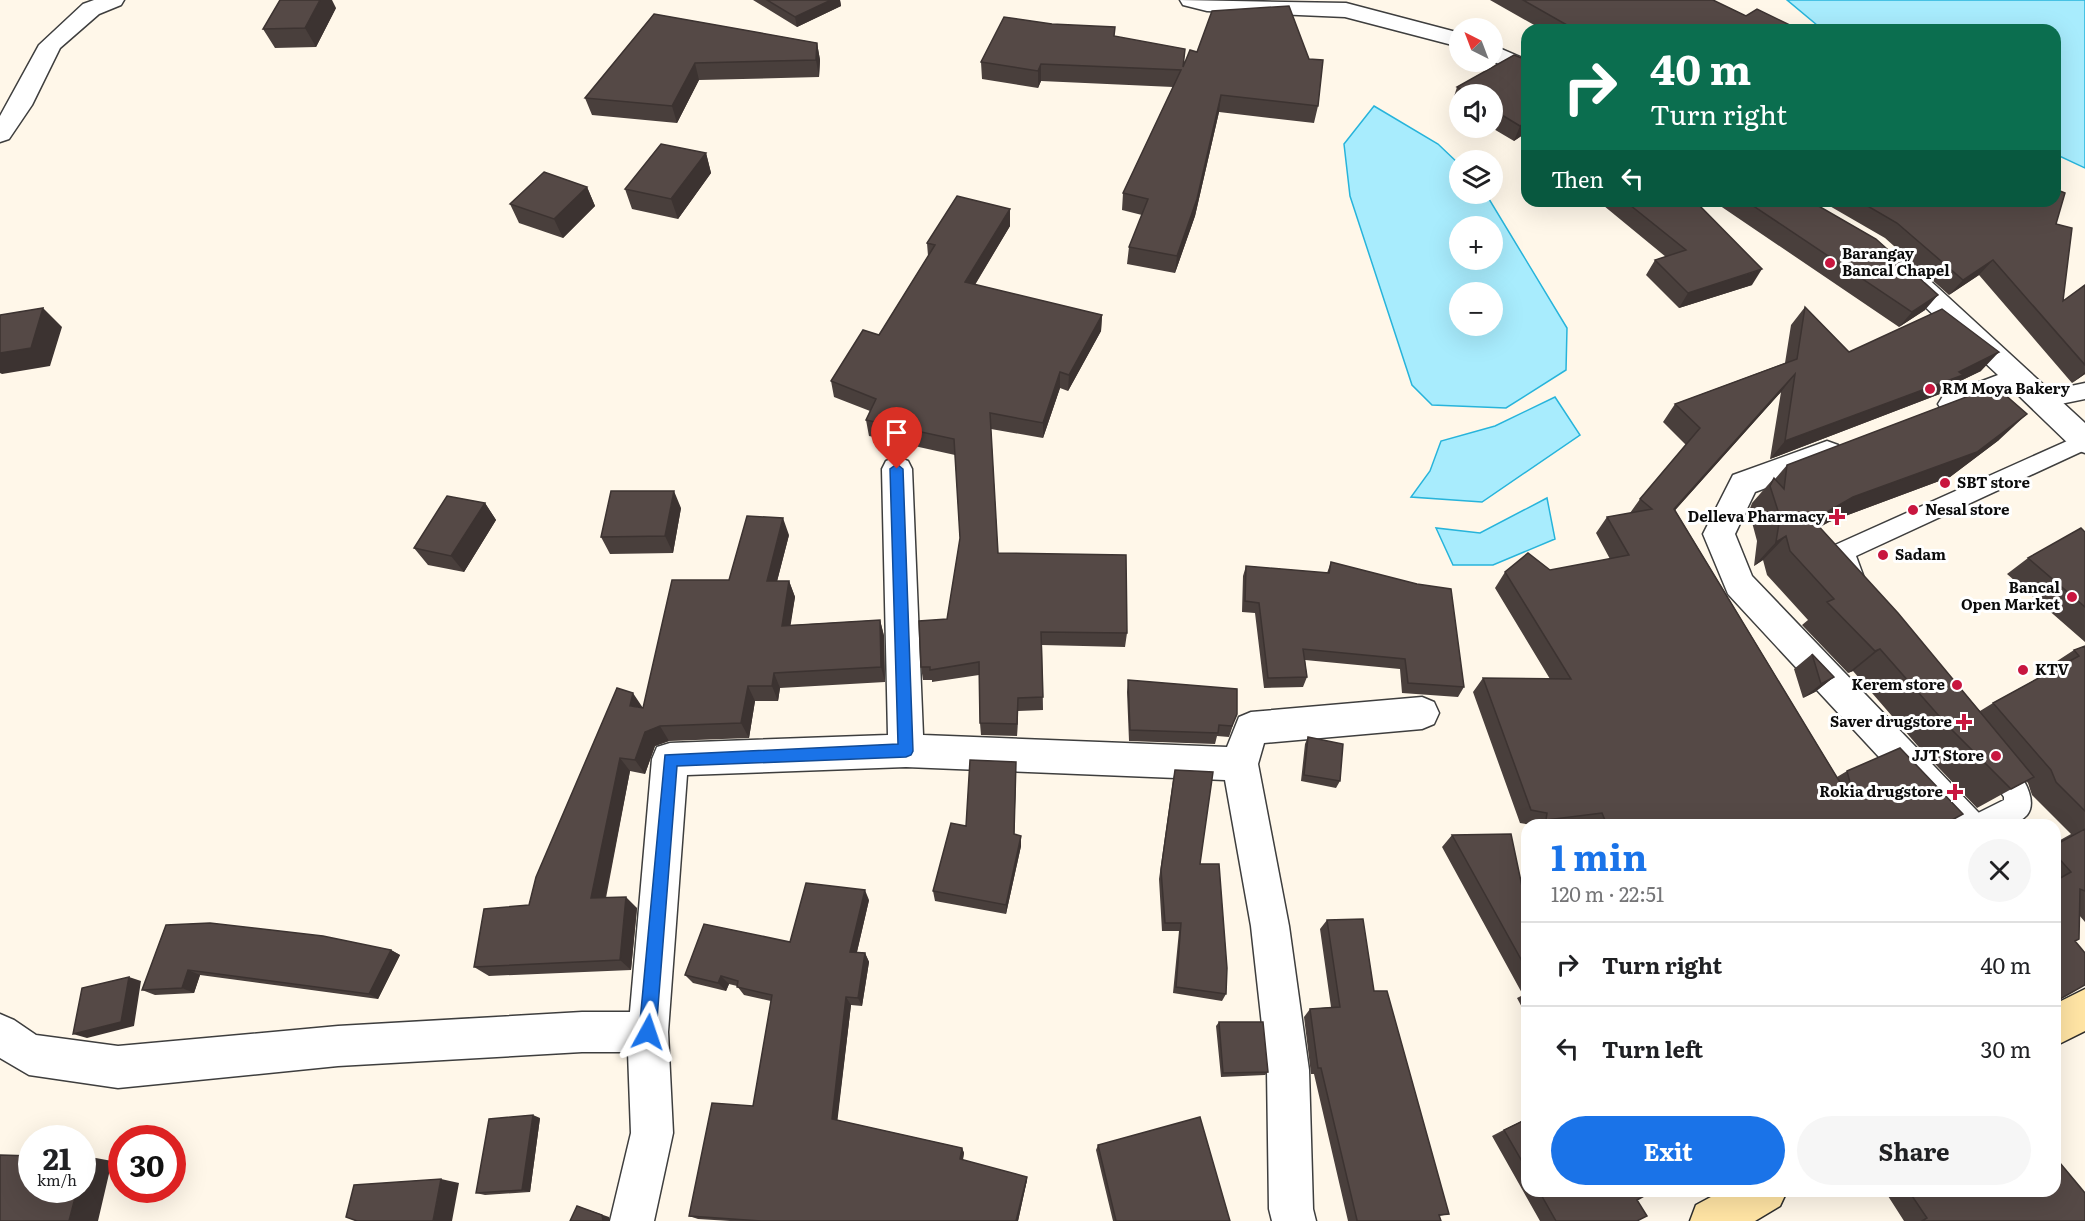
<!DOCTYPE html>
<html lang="en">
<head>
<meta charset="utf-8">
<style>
  :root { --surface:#fff; --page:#f6f6f6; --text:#202124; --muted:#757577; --line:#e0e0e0; --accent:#1a73e8 }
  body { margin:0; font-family:Literata,serif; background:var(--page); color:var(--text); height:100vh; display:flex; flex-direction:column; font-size:22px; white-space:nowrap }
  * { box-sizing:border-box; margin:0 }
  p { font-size:20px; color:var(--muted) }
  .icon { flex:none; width:33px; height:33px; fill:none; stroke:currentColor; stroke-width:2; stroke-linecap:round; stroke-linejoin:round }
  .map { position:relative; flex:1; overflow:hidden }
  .side { position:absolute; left:1521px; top:819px; width:540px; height:378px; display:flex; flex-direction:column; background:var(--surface); border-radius:18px; box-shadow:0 6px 24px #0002 }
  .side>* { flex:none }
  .top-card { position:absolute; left:1521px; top:24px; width:540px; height:183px; border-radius:18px; box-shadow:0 6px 24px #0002; background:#0b6e4f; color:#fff; overflow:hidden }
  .needle { width:39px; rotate:318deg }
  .controls { position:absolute; left:1449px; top:18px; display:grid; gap:12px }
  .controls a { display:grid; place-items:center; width:54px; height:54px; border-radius:50%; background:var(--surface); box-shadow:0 6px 24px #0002; font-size:30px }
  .speed { position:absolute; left:18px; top:1125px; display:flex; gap:12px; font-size:30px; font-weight:700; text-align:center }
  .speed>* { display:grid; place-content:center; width:78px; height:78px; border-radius:50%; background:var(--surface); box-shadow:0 6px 24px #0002; line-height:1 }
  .speed small { font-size:15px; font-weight:400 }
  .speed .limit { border:9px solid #d22; background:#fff; color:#111 }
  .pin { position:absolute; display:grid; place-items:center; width:51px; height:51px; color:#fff; margin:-62px -26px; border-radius:50% 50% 50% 0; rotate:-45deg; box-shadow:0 0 6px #0007 }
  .pin .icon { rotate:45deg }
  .me { position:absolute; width:66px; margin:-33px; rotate:5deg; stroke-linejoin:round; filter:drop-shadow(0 0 4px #0008) }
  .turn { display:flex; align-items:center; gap:21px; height:126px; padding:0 30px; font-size:27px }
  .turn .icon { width:78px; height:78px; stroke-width:2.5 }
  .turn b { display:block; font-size:42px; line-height:51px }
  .then { display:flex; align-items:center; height:57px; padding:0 30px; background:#0003; gap:12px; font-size:22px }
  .round { display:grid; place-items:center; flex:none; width:63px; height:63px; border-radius:32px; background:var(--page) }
  .head { display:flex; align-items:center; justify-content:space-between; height:102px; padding:0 30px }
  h1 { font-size:36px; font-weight:700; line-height:45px; color:var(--accent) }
  .cta { display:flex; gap:12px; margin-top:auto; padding:12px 30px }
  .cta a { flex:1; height:69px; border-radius:36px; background:var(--accent); color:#fff; font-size:24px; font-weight:700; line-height:69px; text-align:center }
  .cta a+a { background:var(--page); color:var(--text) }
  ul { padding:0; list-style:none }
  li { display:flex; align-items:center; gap:18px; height:84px; padding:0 30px; border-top:2px solid var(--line) }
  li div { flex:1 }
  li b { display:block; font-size:22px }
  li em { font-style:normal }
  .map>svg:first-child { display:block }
  .water { fill:#a8ecfd; stroke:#27b4db; stroke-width:1.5; fill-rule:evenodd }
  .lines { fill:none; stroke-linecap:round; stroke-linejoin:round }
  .service-casing { stroke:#3e3e3e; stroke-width:3 }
  .minor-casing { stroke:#3e3e3e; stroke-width:3 }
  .secondary-casing { stroke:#2d2d2d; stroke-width:3 }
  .service { fill:#fff; fill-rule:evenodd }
  .minor { fill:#fff; fill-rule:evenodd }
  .secondary { fill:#ffe4a4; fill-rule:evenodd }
  .wall { fill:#493f3c }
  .shaded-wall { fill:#3c3331 }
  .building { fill:#554946; stroke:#3c3331; stroke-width:1.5 }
  .route { fill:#1a73e8; stroke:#114b97; stroke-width:1.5 }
  .poi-dot { fill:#c8163f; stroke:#fff; stroke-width:2 }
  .labels { text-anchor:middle; stroke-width:6; stroke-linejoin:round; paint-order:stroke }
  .poi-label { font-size:15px; font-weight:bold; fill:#0b0b0b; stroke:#fff; text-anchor:start }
</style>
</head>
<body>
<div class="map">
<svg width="2085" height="1221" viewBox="0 0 2085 1221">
  <rect width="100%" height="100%" fill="#fff7e9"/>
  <path class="water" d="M1787 0H2085V168L2055 154V30H1823Z
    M1374 106 1438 144 1459 164 1460 194H1486L1567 328 1566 370 1506 408 1432 405 1412 385 1350 196 1344 144ZM1460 226H1492V260H1460ZM1460 292H1492V326H1460Z
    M1555 397 1580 435 1482 502 1411 497 1430 471 1441 441 1495 426Z
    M1547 498 1555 539 1493 565H1453L1436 528 1480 533Z"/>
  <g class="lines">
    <g class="service-casing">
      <path id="service" d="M2085 383V399L2041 408 2033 406 2030 400 2033 394Z
        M2085 433V450L1856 556 1867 586 1863 593 1855 596 1847 593 1831 552 1835 545Z
        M1993 750C2010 756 2042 796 2027 815 2014 830 1985 825 1968 825L1972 816 2004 800V797L1980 762 1984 754Z"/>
    </g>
    <g class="minor-casing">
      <path id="minor" d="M94 0H124L121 5 99 14 60 48 32 105 9 139 0 142V116L39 45 83 4Z
        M1180 0 1346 3 1460 33V47L1345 17 1207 11 1183 5Z
        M1492 45 1527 60V76L1492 61Z
        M1902 261 1911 263 2085 423V453L2074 449 2015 392 1953 415 1943 412 1938 404 1943 396 1998 375 1893 277 1889 270 1893 263Z
        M1827 441 1838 445 1842 453 1838 461 1755 492 1735 534 1752 576 1979 813 1984 825H1942L1728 594 1703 534 1733 475Z
        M897 457 908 461 912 469 923 735 1227 747 1239 717 1251 712 1422 697 1434 702 1439 713 1434 724 1422 729 1264 743 1258 764 1289 926 1309 1070 1313 1209 1316 1221H1272L1269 1209 1267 1070 1251 926 1225 780 906 767 687 775 668 1032 673 1133 654 1221H610L631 1133 628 1052H582L338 1066 118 1088 29 1075 0 1058V1014L14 1020 36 1035 118 1046 338 1026 582 1012H630L652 759 657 747 670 743 888 735 882 469 886 461Z"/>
    </g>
    <g class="secondary-casing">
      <path id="secondary" d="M2085 989V1031L2055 1046V1004Z
        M1722 1191H1787L1780 1206 1755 1221H1690L1696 1205Z"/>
    </g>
    <use href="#service" class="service"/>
    <use href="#minor" class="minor"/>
    <use href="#secondary" class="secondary"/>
  </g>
  <path class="wall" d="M753 0H840L841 6 797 27Z
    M1490 0H1713L1746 16 1798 29 1813 30H1543Z
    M336 8 316 47 275 48 263 29Z
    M654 14 817 43 820 60 819 77 699 80 677 123 592 115 585 98Z
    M1114 36 1183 67 1318 106 1314 123 1219 112 1195 216 1175 273 1127 264 1129 247 1142 215 1122 210 1123 193 1173 87 1041 81 1038 88 982 79 981 62Z
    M1527 60V132L1514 141 1492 128V94H1460V107L1452 103 1457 87Z
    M706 153 711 173 678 219 632 209 625 189Z
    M587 187 595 206 563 238 519 223 510 204Z
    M1598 201H1695L1752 285 1679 308 1646 275 1655 260 1666 257Z
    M1713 201H1810L1925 310 1899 327Z
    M1821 201H2055L2056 224 2063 301 2085 285V374L2072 383 1979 275 1949 295 1885 238Z
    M1010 209V226L975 285 1102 315 1101 331 1068 391 1060 388 1043 438 991 429 998 553 1127 633 1125 647 1042 645 1043 710 1018 711 1017 736 981 735 980 723 979 675 932 682V680H923L921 667 947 619 960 538 955 455 869 436 866 420 870 411 834 397 831 381 879 335 928 256 927 243Z
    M1805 307 1849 352 1981 371 1954 384 1945 392 1770 459 1781 392 1675 510 1837 777 1847 771 1944 825H1531L1520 823 1473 692 1483 678 1550 679 1495 588 1505 572 1550 570 1610 559 1596 533 1607 517 1630 513 1640 499 1686 445 1663 422 1675 404 1785 363 1791 325Z
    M1999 440 1950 477 1829 522 1819 527 1980 711 1993 703 2055 669 2051 665 2074 650 2085 646V922L2079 915 2075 941 2055 1002V843L2071 834 2032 795 2028 783 2026 781 1977 808 1917 745 1853 671 1848 673 1802 625 1808 620 1767 575 1763 560 1754 566 1757 541 1749 511 1752 503 1774 478 1775 479 1787 465Z
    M485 503 496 520 464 572 428 565 414 548Z
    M681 508 673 553 610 554 601 537Z
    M2085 532V642L2007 574 2028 558Z
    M789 535 777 581H789L795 597 790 625 880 620 884 636 885 682 780 688 778 701H755L749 738 669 741 655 746 645 774 630 771 606 898 637 908 631 970 489 976 474 967 529 905 643 708 729 580Z
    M1331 562 1464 687 1458 697 1402 693 1400 669 1305 660 1307 677 1303 687 1264 688 1255 613 1242 612 1243 576 1246 566 1327 573Z
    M1812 654 1834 677 1815 692 1803 698 1794 669Z
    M1128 680 1233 725 1229 737 1217 736 1215 744 1129 741 1127 692Z
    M1308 737 1340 781 1336 788 1301 781 1305 744Z
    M1016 762V774L1014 835 1021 846 1006 914 935 901 933 891 966 826Z
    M1175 770 1200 864 1226 994 1222 1001 1173 993 1179 931H1162L1159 879 1173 780Z
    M1452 835 1527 910V1017L1517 998 1523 995 1442 847Z
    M869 900 857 952 865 953 869 962 862 1006 851 1005 837 1120 962 1148 964 1153 963 1160 1027 1180 1018 1221H730L698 1219 689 1216 753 1106 771 1001 744 995 737 986 729 984 726 991 693 983 685 975 790 942Z
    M1327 920 1374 991 1449 1214 1439 1216 1441 1221H1348L1314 1074H1311L1304 1017 1310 1009 1331 1007 1320 929Z
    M166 925 391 950 400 955 378 999 200 975 194 993 155 995 142 990Z
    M1219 1022 1268 1072 1265 1075 1221 1077 1216 1026Z
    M540 1118 530 1192 485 1195 476 1193Z
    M1527 1118V1191H1653L1637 1200V1221H1540L1492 1136Z
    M1098 1145 1230 1221H1113L1096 1150Z
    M1898 1191H2055L2085 1221H1904L1888 1196Z"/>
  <path class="shaded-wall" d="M320 0H332L336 8 316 47 305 28Z
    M831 0H840L841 6 797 27 795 17Z
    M817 43 820 60 819 77 816 60Z
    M695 63 699 80 677 123 672 106Z
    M1041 64V81L1038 88V71Z
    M1221 95 1219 112 1195 216 1175 273 1177 256Z
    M1527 121V132L1514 141 1520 126Z
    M706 153 711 173 678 219 671 199Z
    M587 187 595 206 563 238 554 219Z
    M1010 209V226L966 299 965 282Z
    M1993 260 1979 275 1949 295 1963 280Z
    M1762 269 1752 285 1679 308 1688 293Z
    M1938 295 1925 310 1899 327 1912 312Z
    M43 308 62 327 50 366 2 374 0 373V353Z
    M1102 315 1101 331 1068 391 1069 375Z
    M1999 352 1981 371 1954 384 1945 392 1770 459 1785 441 1959 372Z
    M1060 372V388L1043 438V423Z
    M2085 372V374L2072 383Z
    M1795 374 1781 392 1661 526 1674 509Z
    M2027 414 1999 440 1950 477 1829 522 1789 545 1813 520 1853 497Z
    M674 491 681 508 673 553 665 536Z
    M485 503 496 520 464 572 451 556Z
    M783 518 789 535 773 597 767 581Z
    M1786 536 1763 560 1754 566 1776 542Z
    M789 581 795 597 788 642 782 626Z
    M880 620 884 636 885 682 881 667Z
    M1880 649 1853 671 1848 673 1875 651Z
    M774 673 780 688 778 701 772 686Z
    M1834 677 1815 692 1803 698 1821 684Z
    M748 686 755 701 749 738 741 723Z
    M633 693 643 708 630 706Z
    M1018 698V711L1017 736V724Z
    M660 726 669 741 655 746 645 774 635 760 645 732Z
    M620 758 630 771 603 909 591 898Z
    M1016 762V774L1014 845V834Z
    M1021 836V846L1006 914V905Z
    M865 890 869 900 855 960 850 952Z
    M626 897 637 908 631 970 620 960Z
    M391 950 400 955 378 999 369 994Z
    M865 953 869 962 862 1006 858 998Z
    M188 970 200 975 194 993 182 988Z
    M721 976 729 984 726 991 718 983Z
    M129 977 141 981 134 1026 87 1038 73 1034Z
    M846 997 851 1005 837 1124 832 1119Z
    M533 1115 540 1118 530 1192 522 1190Z
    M962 1148 964 1153 962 1163 960 1159Z
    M85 1156 112 1161 98 1221H69L77 1190H82V1165Z
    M1027 1177V1180L1018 1221H1016Z
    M441 1179 459 1183 452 1221H433Z
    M577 1206 609 1217 610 1221H603Z"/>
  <path class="building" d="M280 0H320L305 28 263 29Z
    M767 0H831L795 17Z
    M1523 0H1713L1746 16 1757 9 1798 29 1803 25 1813 30H1558L1567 25Z
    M1289 6 1309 59 1323 60 1318 106 1221 95 1197 199 1177 256 1129 247 1148 199 1123 193 1181 70 1041 64 1038 71 981 62 1004 17 1052 24 1115 27 1114 36 1185 49 1183 67 1190 50 1197 52 1212 11Z
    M654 14 817 43 816 60 695 63 672 106 585 98Z
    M1514 55 1527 60V121L1520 126 1492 109V94H1470L1457 87Z
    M661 144 706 153 671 199 625 189Z
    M544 172 587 187 554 219 510 204Z
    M2055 189 2065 193 2056 224 2072 228 2063 301 2085 285V365L1993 260 1963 280 1897 223 1859 201H2055Z
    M957 196 1010 209 965 282 1102 315 1069 375 1060 372 1043 423 990 413 998 553 1126 555 1127 633 1041 632 1043 697 1018 698 1017 724 980 723 979 662 930 670V667H921L919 621 947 619 960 538 954 439 866 420 876 399 831 381 863 330 879 335 935 245 927 243Z
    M1625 201H1695L1762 269 1688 293 1655 260 1686 250Z
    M1746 201H1810L1876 239 1938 295 1912 312Z
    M1805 307 1849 352 1942 309 1999 352 1959 372 1963 375 1785 441 1795 374 1674 509 1844 789 1851 786 1847 771 1900 748 1963 814 1943 825H1607L1602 813 1546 820 1547 813 1531 810 1483 678 1571 679 1505 572 1528 553 1550 570 1629 555 1607 517 1652 509 1640 499 1700 428 1675 404 1797 359Z
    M43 308 31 348 0 353V315Z
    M1995 386 2027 414 1977 452 1853 497 1813 520 1898 613 2034 777 2011 789 1947 725 1880 649 1875 651 1827 602 1834 599 1790 551 1786 536 1776 542 1780 517 1770 486 1774 478 1784 489 1787 465Z
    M611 491H674L665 536 601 537Z
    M447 496 485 503 451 556 414 548Z
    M747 516 783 518 767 581H789L782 626 880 620 881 667 774 673 772 686H748L741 723 660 726 645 732 635 760 620 758 591 898 626 897 620 960 474 967 484 909 529 905 536 877 617 688 633 693 630 706 643 708 672 580H729Z
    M2081 528 2085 532V607L2028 558Z
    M1331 562 1417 584 1451 589 1464 687 1408 683 1405 659 1303 649 1307 677 1268 678 1259 603 1245 601 1246 566 1329 573Z
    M2085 646V811L2056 782 2051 770 1993 703 2079 656 2074 650Z
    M1812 654 1834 677 1821 684Z
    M1128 680 1237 689V714L1232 726 1219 725 1218 733 1130 730Z
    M1308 737 1343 744 1340 781 1304 775Z
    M970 760 1016 762 1014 834 1021 836 1006 905 933 891 951 823 966 826Z
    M1175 770 1213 772 1200 864H1219L1227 968 1226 994 1176 987 1181 923H1165L1161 870Z
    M2085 829V891L2080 889 2079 939 2075 941 2085 953V985L2055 1002V881L2071 872 2055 854V845Z
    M1511 834 1527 910V970L1452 835Z
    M806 883 865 890 850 952 865 953 858 998 846 997 832 1119 962 1148 960 1159 1027 1177 1016 1221H761L689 1216 712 1103 753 1106 772 995 737 987 738 981 721 976 718 983 685 975 704 924 790 942Z
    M1363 919 1374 991H1387L1449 1214 1439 1215 1441 1221H1357V1220L1321 1068H1318L1310 1009 1340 1007 1327 920Z
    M210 923 323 936 391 950 369 994 188 970 182 988 142 990 166 925Z
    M129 977 121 1022 73 1034 82 988Z
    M1219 1022H1263L1268 1072 1223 1073Z
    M533 1115 522 1190 476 1193 489 1119Z
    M1200 1117 1230 1221H1116L1098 1145Z
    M1527 1119V1170L1504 1130Z
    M0 1155 32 1156V1190H77L69 1221H0Z
    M2055 1157 2085 1193V1221H1922L1927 1218 1910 1193 1913 1191H2055Z
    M441 1179 433 1221H357L346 1217 354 1185Z
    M1539 1191H1653L1637 1200 1647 1216 1637 1221H1556Z
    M577 1206 602 1215 603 1221H570Z"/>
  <path class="route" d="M897 464 903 469 913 751 911 755 906 757 677 766 656 1032 654 1038 648 1040 642 1038 639 1032 665 755 898 744 890 469Z"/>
  <g class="poi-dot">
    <circle cx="1830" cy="263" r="6"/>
    <circle cx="1930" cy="389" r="6"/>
    <circle cx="1945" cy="483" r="6"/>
    <circle cx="1913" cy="510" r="6"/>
    <path d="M1834 508h6v6h6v6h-6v6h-6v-6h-6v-6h6z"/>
    <circle cx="1883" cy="555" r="6"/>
    <circle cx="2072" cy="597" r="6"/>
    <circle cx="2023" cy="670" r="6"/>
    <circle cx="1957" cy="685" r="6"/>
    <path d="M1961 713h6v6h6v6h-6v6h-6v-6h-6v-6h6z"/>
    <circle cx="1996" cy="756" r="6"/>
    <path d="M1952 783h6v6h6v6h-6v6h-6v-6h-6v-6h6z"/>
  </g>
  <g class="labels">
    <g class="poi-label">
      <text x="1842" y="259">Barangay<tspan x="1842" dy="17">Bancal Chapel</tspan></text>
      <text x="1942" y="394">RM Moya Bakery</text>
      <text x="1957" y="488">SBT store</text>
      <text x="1925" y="515">Nesal store</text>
      <text x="1825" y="522" text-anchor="end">Delleva Pharmacy</text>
      <text x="1895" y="560">Sadam</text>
      <text x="2060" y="593" text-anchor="end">Bancal<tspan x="2060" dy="17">Open Market</tspan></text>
      <text x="2035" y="675">KTV</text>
      <text x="1945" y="690" text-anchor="end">Kerem store</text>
      <text x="1952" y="727" text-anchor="end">Saver drugstore</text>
      <text x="1984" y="761" text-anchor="end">JJT Store</text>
      <text x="1943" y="797" text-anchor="end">Rokia drugstore</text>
    </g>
  </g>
</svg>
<div class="controls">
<a><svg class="needle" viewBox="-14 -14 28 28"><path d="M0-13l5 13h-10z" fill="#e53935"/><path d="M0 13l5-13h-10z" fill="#757577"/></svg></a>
<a><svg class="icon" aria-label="sound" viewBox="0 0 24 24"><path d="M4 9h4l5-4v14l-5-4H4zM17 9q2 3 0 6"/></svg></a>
<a><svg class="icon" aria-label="layers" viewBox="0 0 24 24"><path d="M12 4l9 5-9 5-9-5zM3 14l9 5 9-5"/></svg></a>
<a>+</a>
<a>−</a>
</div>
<div class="speed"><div>21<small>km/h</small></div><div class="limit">30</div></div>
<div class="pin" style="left:897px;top:469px;background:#d93025"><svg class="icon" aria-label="arrive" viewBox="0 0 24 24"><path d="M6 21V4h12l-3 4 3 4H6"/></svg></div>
<svg class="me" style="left:648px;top:1032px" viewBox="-20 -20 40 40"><path d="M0-17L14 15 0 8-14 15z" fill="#1a73e8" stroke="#fff" stroke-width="4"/></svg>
<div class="top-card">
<div class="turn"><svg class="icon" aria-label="right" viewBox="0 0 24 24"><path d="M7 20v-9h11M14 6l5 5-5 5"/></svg><div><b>40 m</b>Turn right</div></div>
<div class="then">Then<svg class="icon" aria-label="left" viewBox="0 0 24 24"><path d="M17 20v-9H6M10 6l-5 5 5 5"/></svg></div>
</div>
<section class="side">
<div class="head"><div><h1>1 min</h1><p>120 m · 22:51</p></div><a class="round"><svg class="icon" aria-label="close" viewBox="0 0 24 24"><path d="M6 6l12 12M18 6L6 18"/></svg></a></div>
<ul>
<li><svg class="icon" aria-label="right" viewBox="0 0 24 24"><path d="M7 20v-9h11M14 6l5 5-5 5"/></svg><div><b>Turn right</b></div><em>40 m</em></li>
<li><svg class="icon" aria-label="left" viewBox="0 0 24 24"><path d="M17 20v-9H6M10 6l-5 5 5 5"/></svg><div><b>Turn left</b></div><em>30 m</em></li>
</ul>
<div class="cta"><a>Exit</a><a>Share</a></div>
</section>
</div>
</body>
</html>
